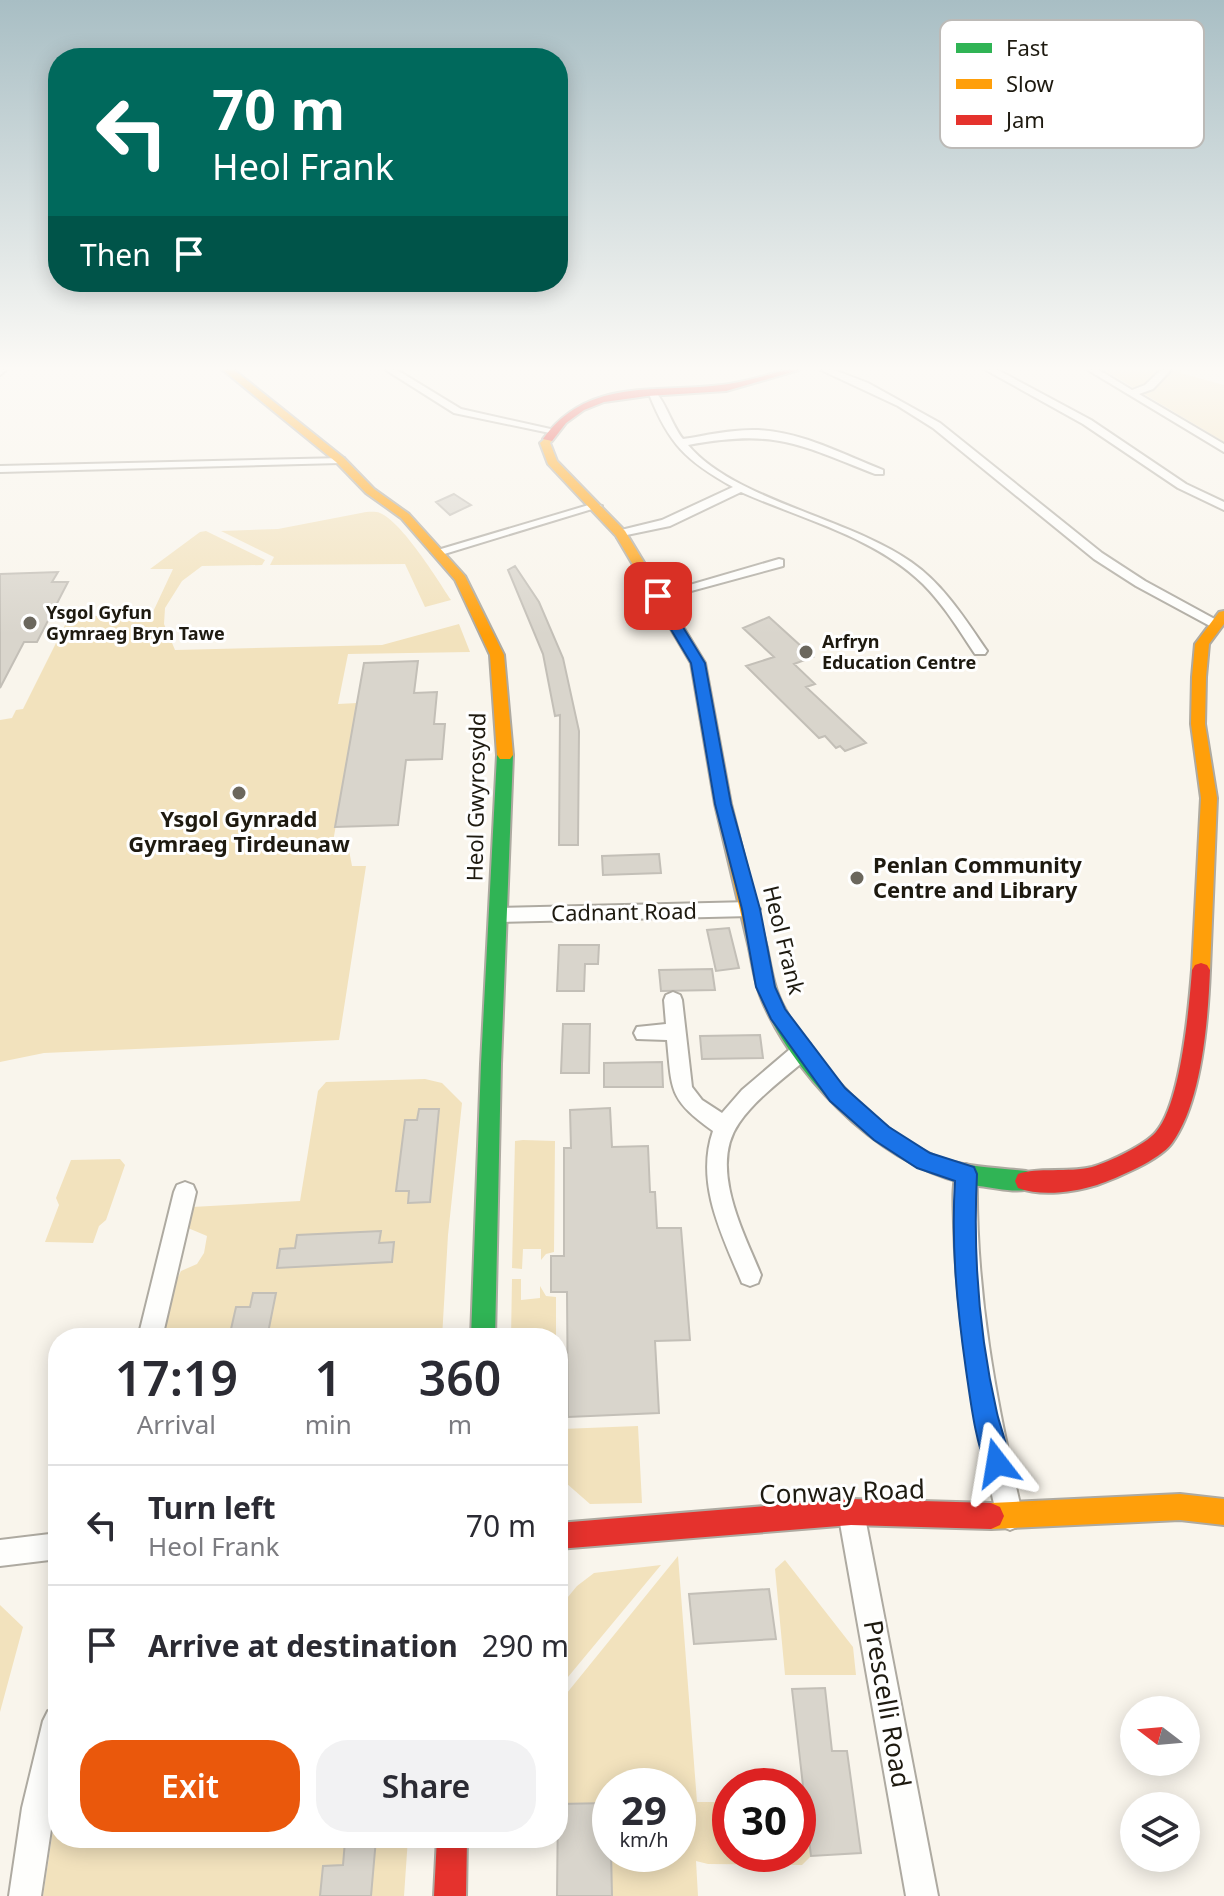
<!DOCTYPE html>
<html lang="en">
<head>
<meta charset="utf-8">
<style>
  :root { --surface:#fff; --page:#f2f2f3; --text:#2b2b33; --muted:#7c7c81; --line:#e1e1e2; --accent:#ea580c }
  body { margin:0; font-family:"Noto Sans",sans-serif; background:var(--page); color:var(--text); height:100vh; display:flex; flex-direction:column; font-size:30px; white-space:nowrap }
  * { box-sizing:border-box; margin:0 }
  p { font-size:26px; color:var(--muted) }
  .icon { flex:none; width:44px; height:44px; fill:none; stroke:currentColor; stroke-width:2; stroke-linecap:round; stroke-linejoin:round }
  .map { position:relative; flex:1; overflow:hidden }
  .side { position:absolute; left:48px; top:1328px; width:520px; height:520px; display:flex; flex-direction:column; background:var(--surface); border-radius:32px; box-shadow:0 4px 20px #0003 }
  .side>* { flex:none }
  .top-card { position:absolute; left:48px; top:48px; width:520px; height:244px; border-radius:32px; box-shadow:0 4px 20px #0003; background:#00695c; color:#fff; overflow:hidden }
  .needle { width:52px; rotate:286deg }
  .tools { position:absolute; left:1120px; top:1696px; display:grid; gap:16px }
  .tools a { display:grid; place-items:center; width:80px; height:80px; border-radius:50%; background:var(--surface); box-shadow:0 4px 20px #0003; font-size:40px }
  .speed { position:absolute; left:592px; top:1768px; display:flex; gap:16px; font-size:40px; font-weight:700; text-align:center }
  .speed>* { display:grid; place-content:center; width:104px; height:104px; border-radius:50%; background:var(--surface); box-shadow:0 4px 20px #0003; line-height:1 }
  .speed small { font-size:20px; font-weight:400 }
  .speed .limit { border:12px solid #d22; background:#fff; color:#111 }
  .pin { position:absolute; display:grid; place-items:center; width:68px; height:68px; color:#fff; margin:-34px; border-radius:16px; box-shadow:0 4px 12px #0006 }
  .me { position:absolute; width:88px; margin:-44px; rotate:346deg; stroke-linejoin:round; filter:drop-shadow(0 0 6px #0008) }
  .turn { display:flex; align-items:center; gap:28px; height:168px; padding:0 32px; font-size:36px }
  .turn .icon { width:104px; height:104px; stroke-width:2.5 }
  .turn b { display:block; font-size:56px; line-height:68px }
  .then { display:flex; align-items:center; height:76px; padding:0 32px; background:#0003; gap:16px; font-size:30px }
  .eta { display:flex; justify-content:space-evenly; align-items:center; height:136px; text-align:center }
  .eta b { font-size:48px; font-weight:600; line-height:56px }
  .cta { display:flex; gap:16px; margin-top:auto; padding:16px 32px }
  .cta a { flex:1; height:92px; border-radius:32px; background:var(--accent); color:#fff; font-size:32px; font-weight:600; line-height:92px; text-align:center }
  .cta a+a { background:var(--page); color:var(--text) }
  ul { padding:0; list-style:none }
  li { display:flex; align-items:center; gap:24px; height:120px; padding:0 32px; border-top:2px solid var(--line) }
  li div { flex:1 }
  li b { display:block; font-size:30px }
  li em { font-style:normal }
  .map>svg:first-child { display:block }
  .green { fill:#f2e2bd; fill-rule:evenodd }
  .building { fill:#d9d5cc; stroke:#c3bfb7; stroke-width:2 }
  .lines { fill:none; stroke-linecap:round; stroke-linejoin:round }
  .street-casing { stroke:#aeaaa1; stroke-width:4 }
  .fast-casing { stroke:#aeaaa1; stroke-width:4 }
  .slow-casing { stroke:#aeaaa1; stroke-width:4 }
  .jam-casing { stroke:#aeaaa1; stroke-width:4 }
  .street { fill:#fefefc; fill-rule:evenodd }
  .fast { fill:#30b455; fill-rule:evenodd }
  .slow { fill:#ff9f0a; fill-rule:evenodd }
  .jam { fill:#e5322d; fill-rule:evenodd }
  .route { fill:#1a73e8; stroke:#114b97; stroke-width:2 }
  .poi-dot { fill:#6b675d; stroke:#fff; stroke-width:3 }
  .labels { text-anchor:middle; stroke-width:6; stroke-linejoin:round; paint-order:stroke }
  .far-poi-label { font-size:18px; font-weight:bold; fill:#1e1a10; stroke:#fff; text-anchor:start }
  .street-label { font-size:22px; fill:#1e1a10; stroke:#fff }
  .poi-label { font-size:22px; font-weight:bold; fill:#1e1a10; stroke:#fff }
  .near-street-label { font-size:26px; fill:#1e1a10; stroke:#fff }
  .key { fill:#fff; stroke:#bcbab7; stroke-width:2 }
  .key-label { font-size:22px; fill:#1e1a10 }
</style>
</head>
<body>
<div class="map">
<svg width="1224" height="1896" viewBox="0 0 1224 1896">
  <rect width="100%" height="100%" fill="#f9f5ec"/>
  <path class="green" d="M1104 370H1182L1180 373 1224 385V442Z
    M361 513C366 512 375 511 380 513 402 522 438 580 451 600L425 607 405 564 270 565 274 557 221 531 278 529Z
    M206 531 265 560 262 565 202 566 182 581 165 608 164 624 175 650 382 645 459 624 470 652 348 654 338 704 357 703 333 842 348 845 352 866H366L339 1040 44 1053 0 1062V720L12 718 16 710 23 709 69 617 152 614 173 569H150L200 532Z
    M425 1079 442 1083 462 1103 448 1235 442 1338H267L275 1293H253L250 1307 236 1308 229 1338H162L174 1285 181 1271 197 1264 204 1253 207 1236 188 1228 187 1217 192 1207 300 1201 318 1091 326 1082ZM419 1109H439L409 1191H397L405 1121 417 1120ZM380 1231 379 1243H394L392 1262 278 1268 281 1249 295 1248 298 1235Z
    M523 1140 555 1141 554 1252 546 1254 541 1260V1249H523L522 1269 512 1268 515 1141Z
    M120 1159 125 1165 106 1220 99 1226 93 1243 45 1242 59 1205 56 1198 71 1160Z
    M512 1279H521V1300L540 1298V1286L546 1296 556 1297V1338H511Z
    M558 1381H561L562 1429 638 1426 642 1503 590 1504 558 1476Z
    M678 1556 697 1802H730V1854H798V1803H805L811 1856 802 1865 708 1864 696 1861 698 1896H612L611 1854H678V1786H610V1803L558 1804V1704Z
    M785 1560 853 1647 856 1675H785L775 1569Z
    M661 1565 558 1689V1609L577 1586 594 1573Z
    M0 1605 23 1627 0 1712Z
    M58 1797V1838H408L404 1896H371L375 1839 345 1841 343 1865 323 1866 320 1896H43Z"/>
  <path class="building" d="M454 494 471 505 450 515 436 502Z
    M515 566 539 602 563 658 579 731 578 845H559L560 715 555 716 543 654 508 570Z
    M58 572 52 582H68L37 642H24L0 688V574Z
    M769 617 813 657 794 664 815 684 806 687 866 743 845 751 840 746 836 748 825 736 819 738 746 666 774 657 743 628Z
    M418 661 414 693 437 692 434 724H445L442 759 406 760 398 825 335 827 364 663Z
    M659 854 661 873 603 875 602 856Z
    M729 928 739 968 716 971 707 930Z
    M559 945H599L598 964H585L584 991H557Z
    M712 969 715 990 661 991 659 970Z
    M563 1024H590L589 1073H561Z
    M760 1035 763 1058 702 1059 700 1036Z
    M662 1062 663 1087H604V1063Z
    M610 1108 612 1147 648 1146 650 1192H655L657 1228H681L690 1340 655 1341 659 1413 568 1417 567 1292H551V1256H564V1148H571L570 1110Z
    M419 1109H439L430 1202 408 1203 409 1191H396L405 1120H417Z
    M381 1231 379 1243 394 1242 392 1262 277 1268 280 1249 295 1248 297 1235Z
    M253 1293H276L267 1338H229L236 1307H250Z
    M769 1589 776 1639 694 1644 689 1594Z
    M825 1688 832 1751H847L861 1853 811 1856 792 1689Z
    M610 1803 612 1896H557L558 1804Z
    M376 1839 371 1896H320L323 1866 343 1865 345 1841Z"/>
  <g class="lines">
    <g class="street-casing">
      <path id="street" d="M0 370H6L0 375Z
        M386 370H397L461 409 555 430 550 433 454 413Z
        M821 370H834L868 383 940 423 1102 553 1145 581 1222 623 1215 627 1210 626 1136 586 1094 559 933 428 898 406Z
        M986 370H998L1091 420 1186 484 1224 502V510L1178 488 1083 424Z
        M1088 370H1099L1132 390 1145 385 1161 370H1171L1153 389 1139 394 1224 444V452Z
        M654 391C664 398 672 426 683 439 708 435 733 429 758 430 802 432 842 454 883 470V474H875C796 443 775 429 688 445 734 500 849 518 911 562 944 585 965 619 987 651L985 654H975C959 630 944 605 923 584 875 537 802 519 741 492L670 526 617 537V531L662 520 733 487C686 461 669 444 649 394Z
        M344 458V462L340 463 0 472V466Z
        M592 504 602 506 441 555 431 552Z
        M779 559 783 560V566L658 600 652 596Z
        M751 902 760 909 751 916 498 922 489 915 498 908Z
        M673 992 680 995 682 1000 692 1087 702 1100 722 1113 742 1090 796 1044 803 1042 810 1044 813 1050 810 1056C786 1077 757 1097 739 1123 708 1167 744 1233 761 1275L758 1283 750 1286 742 1283C722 1235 695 1183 713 1131 669 1099 672 1092 667 1040L637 1039 634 1033 637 1027 666 1024 664 1000 666 995Z
        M966 1164 974 1167 977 1174C975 1291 996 1403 1023 1517L1019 1526 1010 1530 1001 1526 997 1517C975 1421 957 1326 954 1227 954 1209 951 1184 958 1167Z
        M185 1182 193 1185 196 1192 162 1338H138L174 1192 177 1185Z
        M851 1499 860 1503 864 1512 938 1896H906L838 1512 842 1503Z
        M58 1533V1559L0 1566V1540Z
        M58 1706V1783L41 1896H9L22 1808 43 1721 48 1711Z"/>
    </g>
    <g class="fast-casing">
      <path id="fast" d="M505 750 513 755 501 1064 495 1338H471L481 1064 497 755Z
        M758 941 764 943 767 948C771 968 774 989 784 1007 811 1060 880 1133 935 1156 963 1167 996 1168 1026 1171L1034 1174 1037 1181 1034 1188C1018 1194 995 1188 979 1186 891 1174 801 1086 765 1007 756 989 753 968 749 948L752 943Z"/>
    </g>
    <g class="slow-casing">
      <path id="slow" d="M223 370H234L344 458 374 489 409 514 465 576 504 655 513 755 510 759H500L497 755 490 655 455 580 401 518 366 493 336 462Z
        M548 436 553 439 550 443 557 461 625 531 705 663 731 804 767 948 764 953H752L749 948 715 804 691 663 616 536 548 464 540 443Z
        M1224 611V624L1209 644 1206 677 1205 724 1217 798 1210 970 1207 975H1195L1192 970 1201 798 1191 724 1192 677 1195 644 1219 612Z
        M1180 1494 1224 1499V1525L1180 1520 991 1529 982 1525 978 1516 982 1507 991 1503Z"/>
    </g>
    <g class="jam-casing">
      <path id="jam" d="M785 370H799L726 391 647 396 604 402 584 410 566 423 552 441 543 439C586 380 648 392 712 386 737 384 761 377 785 370Z
        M1201 963 1207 965 1210 970C1208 1020 1202 1102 1172 1143 1160 1160 1117 1178 1097 1185 1074 1192 1042 1197 1018 1188L1015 1181 1018 1174C1037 1167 1068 1173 1092 1167 1109 1162 1145 1145 1156 1132 1181 1103 1189 1008 1192 970L1195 965Z
        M851 1499 991 1503 1000 1507 1004 1516 1000 1525 991 1529 851 1525 558 1549V1523Z
        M437 1838H467L466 1896H434Z"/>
    </g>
    <use href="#street" class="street"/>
    <use href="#fast" class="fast"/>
    <use href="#slow" class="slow"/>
    <use href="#jam" class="jam"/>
  </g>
  <linearGradient id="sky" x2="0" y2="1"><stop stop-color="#a8bec4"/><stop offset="0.58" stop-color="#fcfaf6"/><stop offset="1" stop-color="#fcfaf6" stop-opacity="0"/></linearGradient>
  <rect width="1224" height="635" fill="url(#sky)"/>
  <path class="route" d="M653 593H662L705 663 731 804 760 909 775 987 785 1009 845 1088 889 1127 930 1153 974 1167 977 1174C973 1253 979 1335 997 1413 1001 1431 1013 1455 1006 1472L997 1476 988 1472C975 1440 971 1404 966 1370 957 1307 951 1245 955 1181L917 1168 874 1140 830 1101 771 1019 756 987 742 909 715 804 691 663 651 596Z"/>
  <g class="poi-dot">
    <circle cx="30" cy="623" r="8"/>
    <circle cx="806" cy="652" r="8"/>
    <circle cx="239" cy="793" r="8"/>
    <circle cx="857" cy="878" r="8"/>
  </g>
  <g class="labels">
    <g class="far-poi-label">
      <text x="46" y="619">Ysgol Gyfun<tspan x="46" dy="21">Gymraeg Bryn Tawe</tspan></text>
      <text x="822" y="648">Arfryn<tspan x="822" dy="21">Education Centre</tspan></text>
    </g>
    <g class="street-label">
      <text transform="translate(476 797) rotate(-89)" y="8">Heol Gwyrosydd</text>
      <text transform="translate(624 912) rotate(-1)" y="8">Cadnant Road</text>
      <text transform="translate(784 940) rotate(76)" y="8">Heol Frank</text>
    </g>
    <g class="poi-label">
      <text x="239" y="827">Ysgol Gynradd<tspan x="239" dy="25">Gymraeg Tirdeunaw</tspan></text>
      <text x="873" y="873" text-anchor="start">Penlan Community<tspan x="873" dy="25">Centre and Library</tspan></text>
    </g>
    <g class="near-street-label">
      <text transform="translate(842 1492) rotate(-2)" y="9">Conway Road</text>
      <text transform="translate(887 1704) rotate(80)" y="9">Prescelli Road</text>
    </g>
  </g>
  <rect x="940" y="20" width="264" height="128" rx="12" class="key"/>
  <rect x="956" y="43" width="36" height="10" fill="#30b455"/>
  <rect x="956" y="79" width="36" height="10" fill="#ff9f0a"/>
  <rect x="956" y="115" width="36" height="10" fill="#e5322d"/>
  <g class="key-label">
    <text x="1006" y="56">Fast</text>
    <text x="1006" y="92">Slow</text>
    <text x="1006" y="128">Jam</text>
  </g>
</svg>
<div class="tools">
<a><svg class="needle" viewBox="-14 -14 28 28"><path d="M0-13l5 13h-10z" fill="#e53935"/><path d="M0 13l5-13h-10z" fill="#7c7c81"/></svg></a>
<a><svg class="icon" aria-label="layers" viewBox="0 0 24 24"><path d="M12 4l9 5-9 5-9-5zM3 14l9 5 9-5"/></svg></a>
</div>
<div class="speed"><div>29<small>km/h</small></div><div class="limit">30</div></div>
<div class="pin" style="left:658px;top:596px;background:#d93025"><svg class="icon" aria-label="arrive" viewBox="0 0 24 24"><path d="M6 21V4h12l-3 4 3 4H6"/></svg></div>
<svg class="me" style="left:997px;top:1463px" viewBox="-20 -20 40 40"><path d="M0-17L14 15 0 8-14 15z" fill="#1a73e8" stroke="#fff" stroke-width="4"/></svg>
<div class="top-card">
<div class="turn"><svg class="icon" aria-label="left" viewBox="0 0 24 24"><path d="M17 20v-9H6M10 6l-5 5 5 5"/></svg><div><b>70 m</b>Heol Frank</div></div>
<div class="then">Then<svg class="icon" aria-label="arrive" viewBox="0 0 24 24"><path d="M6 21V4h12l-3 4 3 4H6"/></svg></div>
</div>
<section class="side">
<div class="eta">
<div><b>17:19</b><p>Arrival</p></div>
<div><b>1</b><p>min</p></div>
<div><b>360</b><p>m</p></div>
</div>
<ul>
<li><svg class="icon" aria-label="left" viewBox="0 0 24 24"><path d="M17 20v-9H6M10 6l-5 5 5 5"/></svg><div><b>Turn left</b><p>Heol Frank</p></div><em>70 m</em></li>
<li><svg class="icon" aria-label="arrive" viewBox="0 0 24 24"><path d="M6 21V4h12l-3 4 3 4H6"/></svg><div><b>Arrive at destination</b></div><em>290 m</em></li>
</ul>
<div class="cta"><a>Exit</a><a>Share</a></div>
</section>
</div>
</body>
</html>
